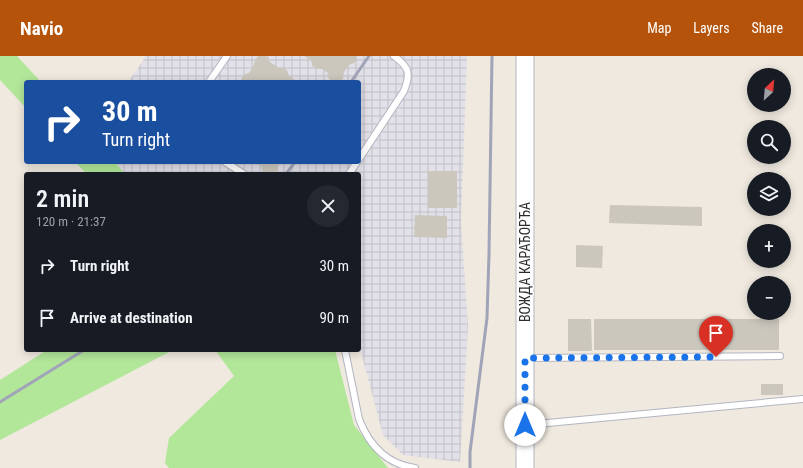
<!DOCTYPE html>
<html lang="en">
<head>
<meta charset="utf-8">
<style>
  :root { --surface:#171b24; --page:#242831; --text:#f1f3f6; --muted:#9ea1a6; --accent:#b45309 }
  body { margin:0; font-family:"Roboto Condensed",sans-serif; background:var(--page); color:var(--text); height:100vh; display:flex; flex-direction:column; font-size:15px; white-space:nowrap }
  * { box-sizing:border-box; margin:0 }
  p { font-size:13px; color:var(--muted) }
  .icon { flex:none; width:22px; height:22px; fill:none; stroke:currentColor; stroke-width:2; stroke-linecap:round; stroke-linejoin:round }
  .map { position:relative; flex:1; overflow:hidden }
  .drawer { position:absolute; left:24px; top:116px; width:337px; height:180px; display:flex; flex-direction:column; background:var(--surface); border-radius:4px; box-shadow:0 2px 10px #0003 }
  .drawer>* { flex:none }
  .banner { position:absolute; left:24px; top:24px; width:337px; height:84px; border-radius:4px; box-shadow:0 2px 10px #0003; background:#1a4fa0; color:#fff; overflow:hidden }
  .needle { width:26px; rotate:26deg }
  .controls { position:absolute; left:747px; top:12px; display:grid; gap:8px }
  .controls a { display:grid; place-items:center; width:44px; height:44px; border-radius:50%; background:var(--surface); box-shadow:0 2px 10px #0003; font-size:20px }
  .pin { position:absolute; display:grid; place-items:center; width:34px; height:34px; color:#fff; margin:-41px -17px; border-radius:50% 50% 50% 0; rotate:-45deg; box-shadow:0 0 4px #0007 }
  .pin .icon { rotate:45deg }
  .me { position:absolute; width:44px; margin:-22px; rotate:0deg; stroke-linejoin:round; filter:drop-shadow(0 0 3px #0008) }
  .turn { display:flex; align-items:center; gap:14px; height:84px; padding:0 12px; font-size:18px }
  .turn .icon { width:52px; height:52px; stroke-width:2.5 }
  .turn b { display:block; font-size:28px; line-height:34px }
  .round { display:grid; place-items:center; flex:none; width:42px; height:42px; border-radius:21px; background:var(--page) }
  .overview { display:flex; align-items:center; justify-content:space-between; height:68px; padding:0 12px }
  h1 { font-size:24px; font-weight:600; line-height:30px }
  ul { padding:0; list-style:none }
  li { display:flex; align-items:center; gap:12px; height:52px; padding:0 12px }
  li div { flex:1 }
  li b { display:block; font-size:15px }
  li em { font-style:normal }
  header { display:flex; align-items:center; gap:24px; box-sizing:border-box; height:56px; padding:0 20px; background:var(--accent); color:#fff }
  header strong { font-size:19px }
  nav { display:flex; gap:22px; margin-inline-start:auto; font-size:14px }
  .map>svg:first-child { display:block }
  .industrial { fill:url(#industrial-grid) }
  .grass { fill:#b2e79a }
  .building { fill:#cbc7bd }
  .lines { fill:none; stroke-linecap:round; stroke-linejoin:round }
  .lane-casing { stroke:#b3b5c1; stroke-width:8 }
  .secondary-casing { stroke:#b3b5c1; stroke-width:19 }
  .lane { stroke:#fff; stroke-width:6 }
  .secondary { stroke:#fff; stroke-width:17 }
  .rail { stroke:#a1a4b8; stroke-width:3 }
  .route { stroke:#1a73e8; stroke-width:7; stroke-dasharray:0 12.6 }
  .labels { text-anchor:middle; stroke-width:3; stroke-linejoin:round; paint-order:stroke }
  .street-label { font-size:14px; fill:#2d2d2d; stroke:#fff }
</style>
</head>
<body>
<header>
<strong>Navio</strong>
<nav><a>Map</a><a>Layers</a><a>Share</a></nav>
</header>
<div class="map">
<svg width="803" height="412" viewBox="0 0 803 412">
  <defs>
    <pattern id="industrial-grid" width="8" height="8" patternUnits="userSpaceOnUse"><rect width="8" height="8" fill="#e2e0e8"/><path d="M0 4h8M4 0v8" fill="none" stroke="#c2c0c7"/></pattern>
  </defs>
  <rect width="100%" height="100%" fill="#efe9df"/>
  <path class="industrial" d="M146 0H467L461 165 468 271 460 406 403 399 383 379 359 289V118H125L115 106H359V26H128Z"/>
  <path class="grass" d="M0 0H17L41 26H26V52L0 24Z
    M75 106H115L125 118H87Z
    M47 294H173L0 384V324Z
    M215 294H335L354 369 388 412H169L165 407 169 382 234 320Z"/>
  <path class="building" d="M258 0H266L268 2 270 6 279 12H282L287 14 289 20 298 26H241L242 21 245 18 249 17 254 9 255 4Z
    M304 0H357L356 5 354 7 349 9 344 16 343 23 338 26H333L330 24 327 20 328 17 322 13H319L313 11 312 9 311 4Z
    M256 106H281L278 110V114L276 118H264L262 114V111Z
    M428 115H457V152H428Z
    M610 149 702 151V170L609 167Z
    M415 159 447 160V182L414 181Z
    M576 189 603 190 602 212 576 211Z
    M568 263H591L592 295H568Z
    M594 263H779V294H594Z
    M761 328H783V339H761Z"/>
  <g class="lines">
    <g class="lane-casing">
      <path id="lane" d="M209 26 227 0
        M359 103 404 35C411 17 409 11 394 0
        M225 106 244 118
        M349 118 357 106
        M345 294 359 363C369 389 386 408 415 412
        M526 302 780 300
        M526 369 803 343"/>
    </g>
    <g class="secondary-casing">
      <path id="secondary" d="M525 412V0"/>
    </g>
    <use href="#lane" class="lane"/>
    <use href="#secondary" class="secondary"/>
    <path class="rail" d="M351 26 369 0
      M286 118 295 106
      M0 346 84 294
      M470 412V396L487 262 489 198 492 0"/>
  </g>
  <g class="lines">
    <path class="route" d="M525 369V302L716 301"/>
  </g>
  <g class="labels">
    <g class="street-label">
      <text transform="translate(525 206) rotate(-90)" y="5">ВОЖДА КАРАЂОРЂА</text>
    </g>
  </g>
</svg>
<div class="controls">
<a><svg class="needle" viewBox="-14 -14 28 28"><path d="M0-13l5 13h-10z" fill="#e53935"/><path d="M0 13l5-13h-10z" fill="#9ea1a6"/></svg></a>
<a><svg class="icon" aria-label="search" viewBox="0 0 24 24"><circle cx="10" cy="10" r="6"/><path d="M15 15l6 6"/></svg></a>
<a><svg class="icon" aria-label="layers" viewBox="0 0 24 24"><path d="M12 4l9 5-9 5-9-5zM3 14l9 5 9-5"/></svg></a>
<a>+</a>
<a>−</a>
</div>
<div class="pin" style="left:716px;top:301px;background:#d93025"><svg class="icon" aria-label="arrive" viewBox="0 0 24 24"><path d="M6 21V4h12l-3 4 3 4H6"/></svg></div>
<svg class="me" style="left:525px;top:369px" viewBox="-20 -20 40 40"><circle r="19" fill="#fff"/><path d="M0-13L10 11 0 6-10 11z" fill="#1a73e8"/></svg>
<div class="banner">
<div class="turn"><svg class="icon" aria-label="right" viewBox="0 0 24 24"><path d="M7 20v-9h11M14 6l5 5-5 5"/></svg><div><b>30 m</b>Turn right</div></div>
</div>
<section class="drawer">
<div class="overview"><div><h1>2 min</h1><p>120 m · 21:37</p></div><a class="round"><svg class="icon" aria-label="close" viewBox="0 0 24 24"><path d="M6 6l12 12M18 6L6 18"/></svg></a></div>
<ul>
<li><svg class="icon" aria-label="right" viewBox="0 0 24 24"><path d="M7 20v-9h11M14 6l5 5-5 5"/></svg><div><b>Turn right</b></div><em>30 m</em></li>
<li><svg class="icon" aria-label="arrive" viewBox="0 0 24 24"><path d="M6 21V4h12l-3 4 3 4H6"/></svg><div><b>Arrive at destination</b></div><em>90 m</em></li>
</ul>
</section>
</div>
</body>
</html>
